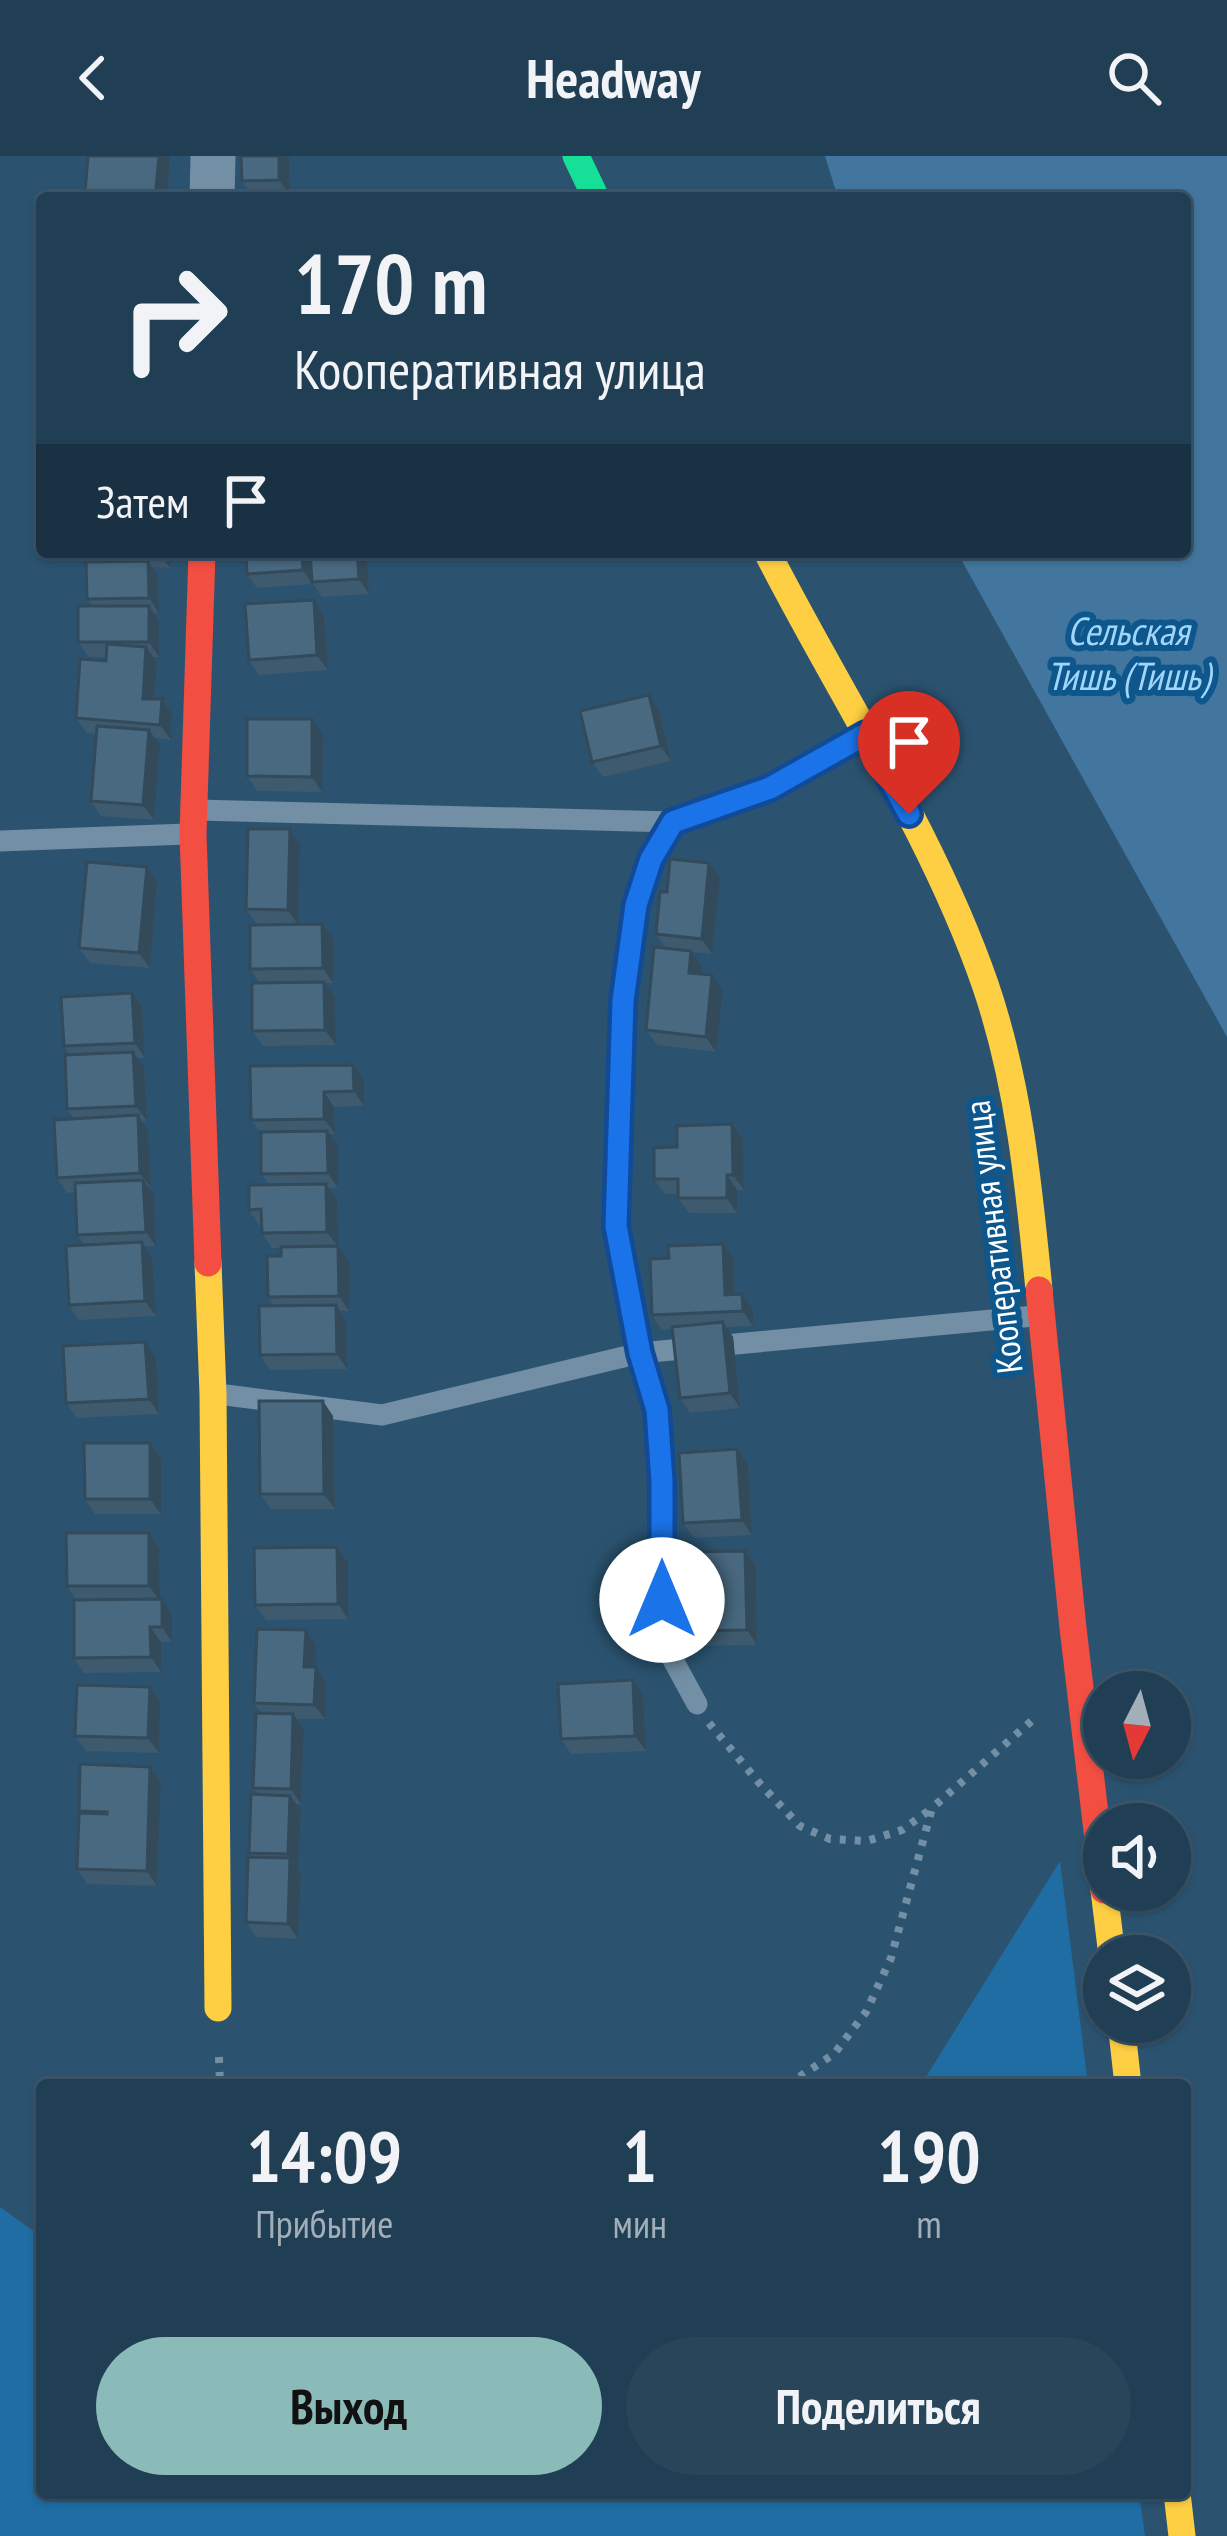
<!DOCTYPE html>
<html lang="ru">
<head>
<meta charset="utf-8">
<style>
  :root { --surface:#203e54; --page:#28455a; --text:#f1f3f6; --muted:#a2aeb8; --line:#3d576b; --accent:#8bbbb9 }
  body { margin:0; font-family:"PT Sans Narrow",sans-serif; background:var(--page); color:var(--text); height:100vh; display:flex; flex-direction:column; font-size:45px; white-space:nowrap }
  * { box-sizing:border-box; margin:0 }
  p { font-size:39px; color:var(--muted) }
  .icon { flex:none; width:66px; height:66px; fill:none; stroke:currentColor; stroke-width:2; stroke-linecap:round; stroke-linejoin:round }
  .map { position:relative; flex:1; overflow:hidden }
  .side { position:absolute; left:36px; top:1923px; width:1155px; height:420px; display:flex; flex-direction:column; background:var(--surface); border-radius:12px; box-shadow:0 3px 9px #0004,0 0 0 3px var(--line) }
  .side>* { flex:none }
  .banner { position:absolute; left:36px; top:36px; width:1155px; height:366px; border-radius:12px; box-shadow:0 3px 9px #0004,0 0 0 3px var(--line); background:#203e54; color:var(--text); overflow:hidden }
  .needle { width:78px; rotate:186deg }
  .fabs { position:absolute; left:1083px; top:1515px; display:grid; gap:24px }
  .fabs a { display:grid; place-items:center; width:108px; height:108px; border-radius:50%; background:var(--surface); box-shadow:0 3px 9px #0004,0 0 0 3px var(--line); font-size:60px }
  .pin { position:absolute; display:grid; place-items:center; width:102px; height:102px; color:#fff; margin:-123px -51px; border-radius:50% 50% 50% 0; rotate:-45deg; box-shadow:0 0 12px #0007 }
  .pin .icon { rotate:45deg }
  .me { position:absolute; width:132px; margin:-66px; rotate:0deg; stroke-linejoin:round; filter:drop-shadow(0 0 9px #0008) }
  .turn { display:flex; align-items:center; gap:42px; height:252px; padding:0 60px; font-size:54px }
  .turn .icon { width:156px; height:156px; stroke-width:2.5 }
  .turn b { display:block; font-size:84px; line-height:102px }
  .then { display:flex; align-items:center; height:114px; padding:0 60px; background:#0003; gap:24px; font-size:45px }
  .eta { display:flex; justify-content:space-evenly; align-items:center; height:204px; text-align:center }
  .eta b { font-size:72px; font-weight:700; line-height:84px }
  .cta { display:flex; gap:24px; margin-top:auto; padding:24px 60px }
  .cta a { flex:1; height:138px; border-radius:72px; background:var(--accent); color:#111; font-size:48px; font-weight:700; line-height:138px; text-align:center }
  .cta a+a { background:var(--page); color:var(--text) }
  header { display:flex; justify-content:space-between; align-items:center; height:156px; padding:0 60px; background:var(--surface); font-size:54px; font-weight:700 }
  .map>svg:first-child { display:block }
  .green { fill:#1f6da3 }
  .water { fill:#42769e }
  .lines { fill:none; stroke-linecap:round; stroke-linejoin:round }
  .path { stroke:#728fa5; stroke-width:8; stroke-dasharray:6 9; stroke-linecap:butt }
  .lane { stroke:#728fa5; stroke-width:21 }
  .street { stroke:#728fa5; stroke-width:45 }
  .fast { stroke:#16e098; stroke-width:27 }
  .slow { stroke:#ffcf43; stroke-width:27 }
  .jam { stroke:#f24e42; stroke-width:27 }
  .wall { fill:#3e5a6e }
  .shaded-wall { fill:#324a5a }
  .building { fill:#486980; stroke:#324a5a; stroke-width:3 }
  .route-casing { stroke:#114b97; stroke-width:30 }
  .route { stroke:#1a73e8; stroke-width:21 }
  .labels { text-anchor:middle; stroke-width:12; stroke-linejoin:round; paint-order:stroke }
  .street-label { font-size:36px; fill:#fff; stroke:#0e578d }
  .water-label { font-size:39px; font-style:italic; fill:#a1d6fb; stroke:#0e578d }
</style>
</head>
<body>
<header><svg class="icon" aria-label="back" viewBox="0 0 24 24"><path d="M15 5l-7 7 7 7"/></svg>Headway<svg class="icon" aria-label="search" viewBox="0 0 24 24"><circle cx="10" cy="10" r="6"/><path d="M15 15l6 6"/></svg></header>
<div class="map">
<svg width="1227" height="2380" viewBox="0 0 1227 2380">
  <rect width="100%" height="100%" fill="#2b5370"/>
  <path class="green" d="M1060 1705 1088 1929H921Z
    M0 2051 42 2081V2337H1139L1145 2380H0Z"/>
  <path class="water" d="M825 0H1227V881L957 396H1185V42H838Z"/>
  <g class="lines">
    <path class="path" d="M709 1567 761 1629 800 1670 830 1683 867 1685 902 1674 931 1653
      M219 1901 220 1929
      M787 1929 834 1898 866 1856 891 1802 932 1652 1035 1562"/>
    <path class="lane" d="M196 654 673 666 770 632 860 581
      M673 666 651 703 636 749 623 845 616 1069 640 1197 657 1254 662 1325V1444L672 1502 697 1548
      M0 685 187 678
      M218 1238 382 1259 640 1197 1034 1160"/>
    <path class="street" d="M212 42 213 0"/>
    <path class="fast" d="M576 0 596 42"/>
    <path class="slow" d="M767 396C840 539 932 676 985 828 1019 927 1029 1031 1039 1134
      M208 1107 213 1238 218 1852
      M1104 1734 1112 1800
      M1121 1866 1128 1929
      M1177 2337 1182 2380"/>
    <path class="jam" d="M202 396 193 678 208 1107
      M1039 1134 1073 1472 1104 1734"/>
  </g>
  <path class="wall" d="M88 0H170L167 42H89L85 36Z
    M289 0 290 39 252 40 242 25Z
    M98 396H171L170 412 152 411 158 420 159 457H154L159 465V501H154L157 506 154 543H162L172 558 171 584 155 582 160 589 154 664 101 660 91 645 96 578 87 577 76 562 107 501H89L78 486 92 450 87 443 105 406Z
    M367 396 369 438 322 441 313 428 257 432 247 418Z
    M314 444 324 459 328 514 259 519 249 504Z
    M659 554 671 605 603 621 592 606Z
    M323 578 322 636 257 635 247 620Z
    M290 673 300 688 298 769 333 783V827H325L335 841 336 889 263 890 252 875 260 827 250 813 283 769 257 768 246 753Z
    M147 711 157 726 150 812 90 807 79 792Z
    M720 722 712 798 692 796 702 810 701 818 712 819 723 834 716 896 657 889 646 874 665 792 656 778 667 736Z
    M142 852 145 902H138L144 911 147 965H142L148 974 151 1032H149L154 1038 156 1090 145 1091 152 1101 156 1160 79 1164 69 1149 85 1089 77 1079 75 1036 67 1037 57 1022 74 963 67 953 70 899 64 890Z
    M353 909 364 924V950L334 951 335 978H329L338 990V1032H329L337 1043V1090L349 1105V1155H340L346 1164 347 1213 270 1214 260 1199 274 1150 268 1141 281 1100V1092H272L262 1077V1068L259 1069 249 1054 269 1028 261 1018V977L251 964Z
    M732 968 743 983 744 1034H737V1057H689L678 1042V1038H665L654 1023 677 991Z
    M723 1088 734 1103 735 1138 753 1153V1170L726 1171 733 1181 740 1252 690 1257 680 1242 673 1173 662 1174 652 1159 669 1102Z
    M145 1186 156 1201 159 1258 77 1262 66 1247Z
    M333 1260 335 1353H271L260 1338Z
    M737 1293 748 1308 752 1379 694 1382 683 1367Z
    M161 1302V1358H95L85 1343Z
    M149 1377 159 1392 160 1444 162 1443 172 1458V1486H161V1516L84 1517 74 1502 76 1444 67 1430Z
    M337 1391 348 1406V1463L266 1464 255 1449Z
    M756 1410 757 1489 695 1490 684 1475Z
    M306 1474 316 1489 315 1511 326 1526 325 1563H297L304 1573 301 1648H296L301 1654 298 1713 301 1717 298 1783 256 1781 246 1766 252 1701 249 1697 258 1638 253 1632 261 1557 254 1547Z
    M633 1524 643 1539 646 1595 571 1598 561 1583Z
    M150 1531 160 1546 159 1597 86 1595 75 1580Z
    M161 1626 157 1730 87 1728 77 1713 81 1657 79 1655Z"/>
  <path class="shaded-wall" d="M159 0H170L167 42H156Z
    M279 0H289L290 39 279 24Z
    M159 396H171L170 412 159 397Z
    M302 396H311L313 429 303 414Z
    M357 396H367L369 438 359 423Z
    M148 405 158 420 159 457 149 442Z
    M314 444 324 459 328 514 317 499Z
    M149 450 159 465V501L149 486Z
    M146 491 157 506 153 558 143 543Z
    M649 539 659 554 671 605 661 590Z
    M162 543 172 558 171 584 160 569Z
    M312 563 323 578 322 636 312 621Z
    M149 574 160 589 154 664 143 649Z
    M290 673 300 688 298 769 288 754Z
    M709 707 720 722 712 798 702 783Z
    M147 711 157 726 150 812 139 797Z
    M322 768 333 783V827L323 812Z
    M691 795 702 810 700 832 689 817Z
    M712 819 723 834 716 896 706 881Z
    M324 826 335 841 336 889 325 874Z
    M132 837 142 852 145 902 135 887Z
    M133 896 144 911 147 965 136 950Z
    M353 909 364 924V950L354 935Z
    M324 936 334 951 335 978 324 963Z
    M138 959 148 974 151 1032 140 1017Z
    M732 968 743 983 744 1034 733 1019Z
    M327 975 338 990V1032L328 1017Z
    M727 1019 737 1034V1057L727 1042Z
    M143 1024 154 1038 156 1090 146 1076Z
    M326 1028 337 1043 338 1091 327 1076Z
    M142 1086 152 1101 156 1160 145 1145Z
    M723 1088 734 1103 735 1154 725 1139Z
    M338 1090 349 1105V1155L339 1140Z
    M742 1138 753 1153V1170L743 1155Z
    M336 1149 346 1164 347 1213 337 1198Z
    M723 1166 733 1181 740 1252 730 1237Z
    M145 1186 156 1201 159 1258 149 1243Z
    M323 1245 333 1260 335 1353 324 1338Z
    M150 1287 161 1302V1358L150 1343Z
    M737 1293 748 1308 752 1379 742 1364Z
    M149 1377 159 1392 160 1445 149 1430Z
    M337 1391 348 1406V1463L338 1448Z
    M745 1395 756 1410 757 1489 747 1474Z
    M162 1443 172 1458V1486L162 1471Z
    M150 1471 161 1486V1516L151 1501Z
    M306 1474 316 1489 315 1526 304 1511Z
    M316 1511 326 1526 325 1563 314 1549Z
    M633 1524 643 1539 646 1595 635 1580Z
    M150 1531 160 1546 159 1597 148 1582Z
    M293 1558 304 1573 301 1648 291 1633Z
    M150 1611 161 1626 157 1730 147 1715Z
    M290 1640 301 1654 298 1713 288 1698Z
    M290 1702 301 1717 298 1783 288 1768Z"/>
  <path class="building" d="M88 0H159L155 42 85 36Z
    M241 0H279V24L242 25Z
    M241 41H280V42H241Z
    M246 396H302L303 414 247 418Z
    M310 396H357L359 423 312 426Z
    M148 405 149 442 87 443 86 406Z
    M314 444 317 499 249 504 245 448Z
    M78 450H149V486H78Z
    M107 488 146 491 143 543H162L160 569 76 562 80 503 106 505Z
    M649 539 661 590 592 606 580 555Z
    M247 563H312V621L247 620Z
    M97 570 149 574 143 649 91 645Z
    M248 673H290L288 754 246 753Z
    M670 703 709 707 702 783 656 778 660 736H667Z
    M87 706 147 711 139 797 79 792Z
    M322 768 323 812 250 813V769Z
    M654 791 691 795 689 817 712 819 706 881 646 874Z
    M324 826 325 874 252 875V827Z
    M132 837 135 887 64 890 61 841Z
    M133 896 136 950 67 953 65 899Z
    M353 909 354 935 324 936V963L251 964 250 910Z
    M138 959 140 1017 57 1022 54 964Z
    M732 968 733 1019H727V1042H678V1023H654V992L677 991V970Z
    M327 975 328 1017 261 1018V976Z
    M143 1024 146 1076 77 1079 75 1027Z
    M326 1028 327 1076 262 1077 261 1053 249 1054V1029Z
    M142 1086 145 1145 69 1149 66 1090Z
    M723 1088 725 1139 742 1138 743 1155 652 1159 650 1103 669 1102 668 1090Z
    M338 1090 339 1140 268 1141 267 1100H281V1091Z
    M336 1149 337 1198 260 1199 259 1150Z
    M723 1166 730 1237 680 1242 672 1171Z
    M145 1186 149 1243 66 1247 63 1190Z
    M259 1245H323L324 1338H260Z
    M84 1287H150V1343H85Z
    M737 1293 742 1364 683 1367 679 1297Z
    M66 1377H149V1430H67Z
    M337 1391 338 1448 255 1449 254 1392Z
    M745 1395 747 1474 684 1475 683 1396Z
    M162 1443V1471H150L151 1501 74 1502V1444Z
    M257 1473 306 1474 304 1511H316L314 1549 254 1547Z
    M633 1524 635 1580 561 1583 558 1528Z
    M77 1529 150 1531 148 1582 75 1580Z
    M256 1557 293 1558 291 1633 253 1632Z
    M80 1608 150 1611 147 1715 77 1713 79 1657 107 1658V1656L79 1655Z
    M251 1638 290 1640 288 1698 249 1697Z
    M248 1701 290 1702 288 1768 246 1766Z"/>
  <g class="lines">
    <g class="route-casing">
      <path id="route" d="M662 1444V1325L657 1254 640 1197 616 1070 623 845 636 749 651 703 673 666 770 632 866 578 909 658"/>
    </g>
    <use href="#route" class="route"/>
  </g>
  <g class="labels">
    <g class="street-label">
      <text transform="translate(993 1081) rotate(-97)" y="13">Кооперативная улица</text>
    </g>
    <g class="water-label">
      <text x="1128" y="489">Сельская<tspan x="1128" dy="45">Тишь (Тишь)</tspan></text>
    </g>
  </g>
</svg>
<div class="fabs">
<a><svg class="needle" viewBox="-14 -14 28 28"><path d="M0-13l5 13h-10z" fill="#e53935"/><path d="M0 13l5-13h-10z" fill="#a2aeb8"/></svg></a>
<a><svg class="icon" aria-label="sound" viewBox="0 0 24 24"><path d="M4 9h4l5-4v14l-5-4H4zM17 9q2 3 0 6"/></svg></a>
<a><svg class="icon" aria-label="layers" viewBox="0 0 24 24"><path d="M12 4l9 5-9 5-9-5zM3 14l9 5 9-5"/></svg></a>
</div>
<div class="pin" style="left:909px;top:658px;background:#d93025"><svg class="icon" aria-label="arrive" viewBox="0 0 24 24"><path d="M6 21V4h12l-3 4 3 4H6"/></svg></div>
<svg class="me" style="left:662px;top:1444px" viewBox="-20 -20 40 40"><circle r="19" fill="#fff"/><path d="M0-13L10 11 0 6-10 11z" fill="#1a73e8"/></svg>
<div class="banner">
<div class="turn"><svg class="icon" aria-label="right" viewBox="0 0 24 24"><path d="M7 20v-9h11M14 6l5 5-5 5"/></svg><div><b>170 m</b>Кооперативная улица</div></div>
<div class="then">Затем<svg class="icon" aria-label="arrive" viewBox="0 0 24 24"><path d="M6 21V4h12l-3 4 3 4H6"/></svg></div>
</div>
<section class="side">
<div class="eta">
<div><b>14:09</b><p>Прибытие</p></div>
<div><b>1</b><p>мин</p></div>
<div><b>190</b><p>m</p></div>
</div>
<div class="cta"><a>Выход</a><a>Поделиться</a></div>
</section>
</div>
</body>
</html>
